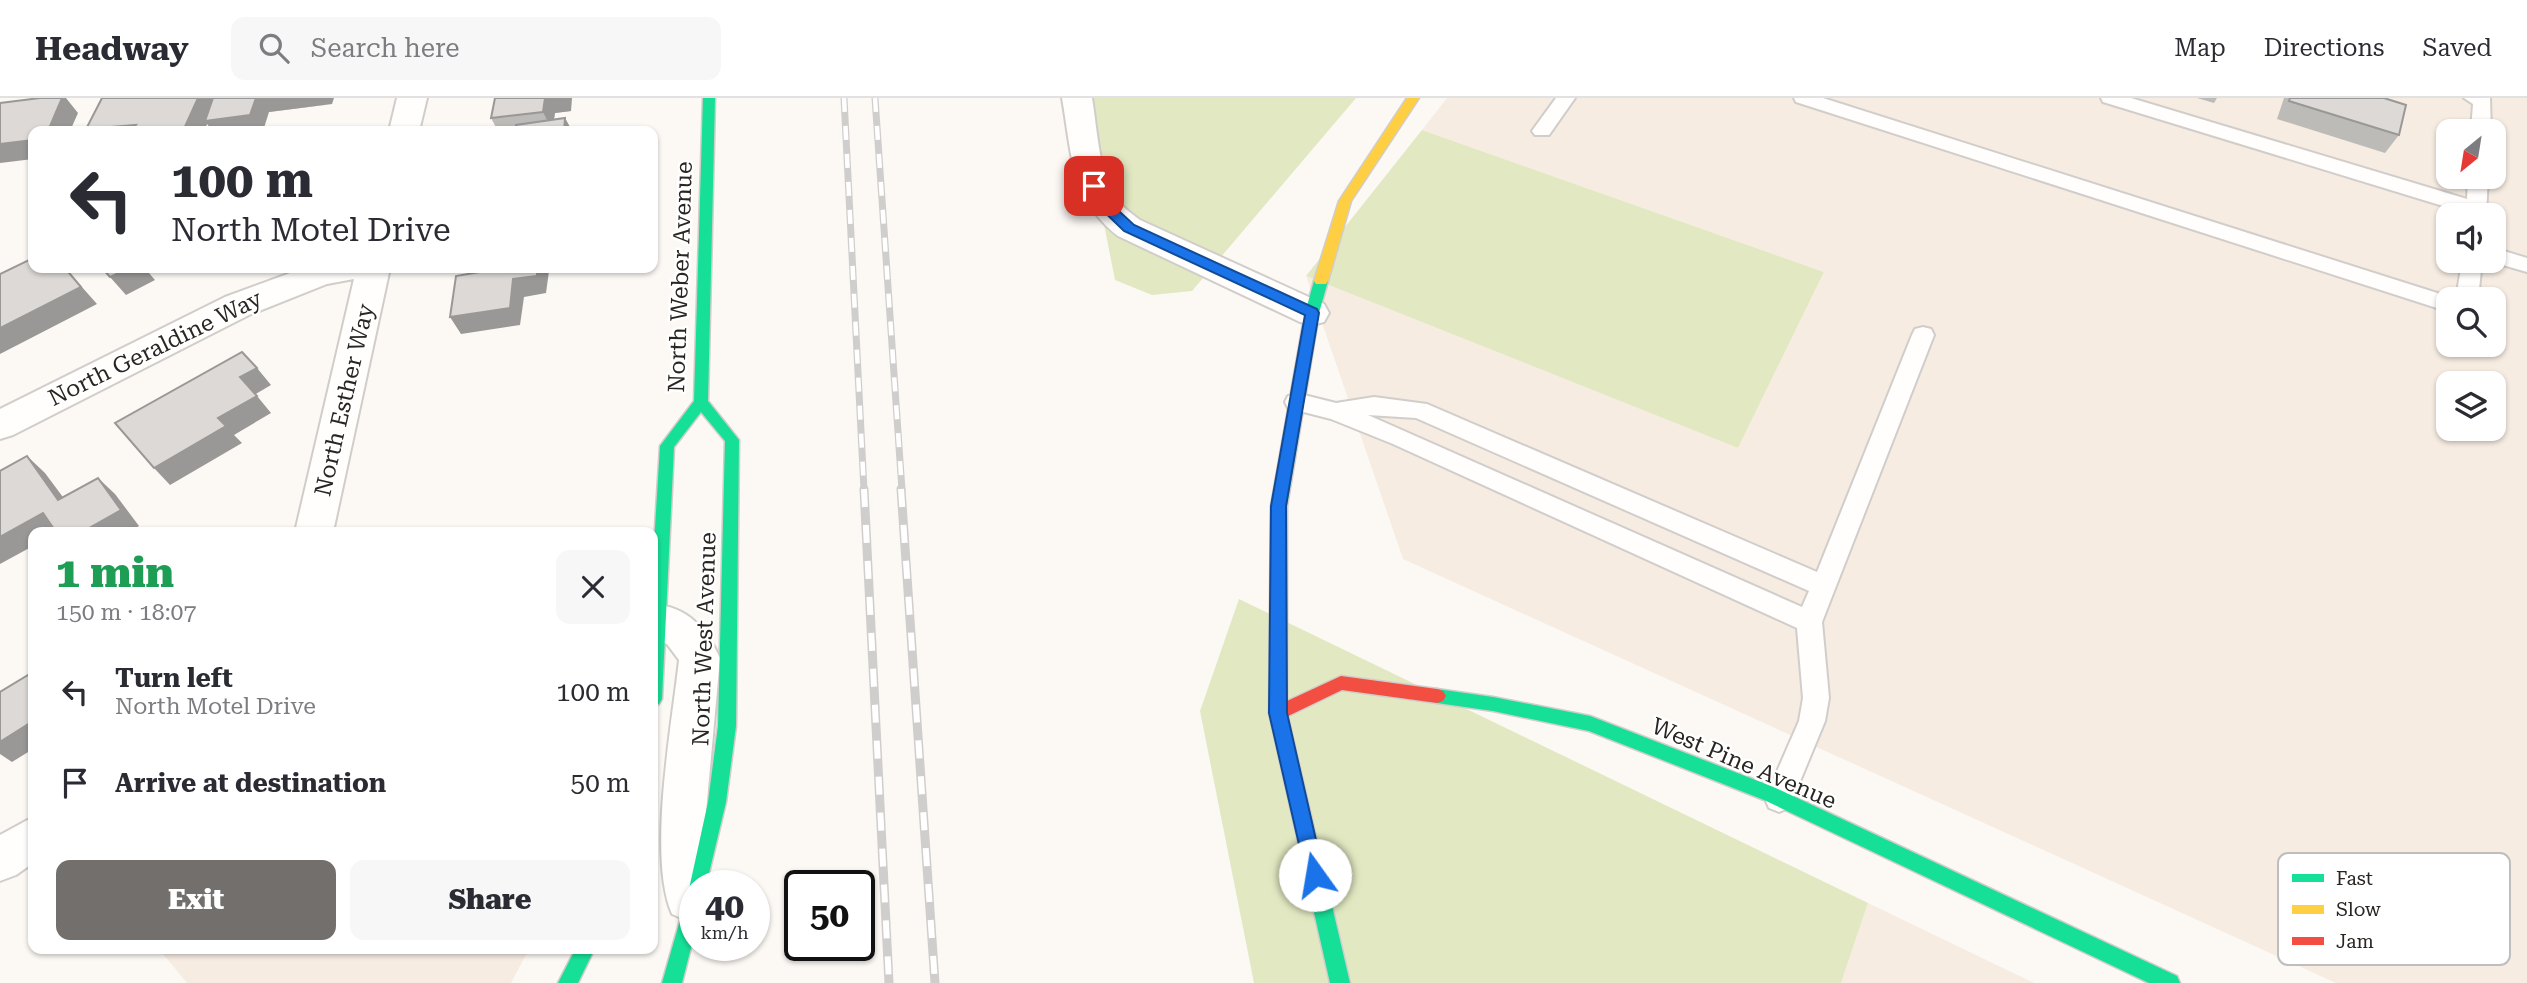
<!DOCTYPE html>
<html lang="en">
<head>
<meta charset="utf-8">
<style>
  :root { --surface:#fff; --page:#f7f7f7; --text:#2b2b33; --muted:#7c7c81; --line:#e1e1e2; --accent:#736f6c }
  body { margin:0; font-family:"Roboto Serif",serif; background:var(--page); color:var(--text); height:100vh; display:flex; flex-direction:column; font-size:26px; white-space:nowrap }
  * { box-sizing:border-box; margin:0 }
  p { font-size:23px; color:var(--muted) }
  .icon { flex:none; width:38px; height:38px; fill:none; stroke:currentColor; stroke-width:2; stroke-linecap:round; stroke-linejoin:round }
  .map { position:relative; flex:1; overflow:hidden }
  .sheet { position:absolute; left:28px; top:429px; width:630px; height:427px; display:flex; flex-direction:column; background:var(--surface); border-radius:14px; box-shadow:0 2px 5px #0004 }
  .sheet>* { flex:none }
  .banner { position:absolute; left:28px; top:28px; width:630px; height:147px; border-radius:14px; box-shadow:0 2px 5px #0004; background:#fff; color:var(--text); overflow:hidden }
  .needle { width:46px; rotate:210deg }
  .tools { position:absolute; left:2436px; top:21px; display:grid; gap:14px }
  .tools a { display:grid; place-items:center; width:70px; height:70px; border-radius:14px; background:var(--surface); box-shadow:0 2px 5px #0004; font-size:35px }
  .speed { position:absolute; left:679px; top:772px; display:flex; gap:14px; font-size:35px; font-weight:700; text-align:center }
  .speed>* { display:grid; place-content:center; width:91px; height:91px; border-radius:50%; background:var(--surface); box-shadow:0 2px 5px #0004; line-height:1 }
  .speed small { font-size:18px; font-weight:400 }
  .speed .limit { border:4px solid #111; border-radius:10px; background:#fff; color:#111 }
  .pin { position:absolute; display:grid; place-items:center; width:60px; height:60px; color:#fff; margin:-30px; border-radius:14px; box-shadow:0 4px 10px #0006 }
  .me { position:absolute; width:77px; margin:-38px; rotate:347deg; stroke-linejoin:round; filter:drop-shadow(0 0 5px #0008) }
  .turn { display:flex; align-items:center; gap:24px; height:147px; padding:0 28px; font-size:32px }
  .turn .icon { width:91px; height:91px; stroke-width:2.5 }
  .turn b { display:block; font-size:49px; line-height:60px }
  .round { display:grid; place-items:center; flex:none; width:74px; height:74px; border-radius:14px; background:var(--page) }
  .overview { display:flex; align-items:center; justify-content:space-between; height:119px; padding:0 28px }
  h1 { font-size:42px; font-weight:800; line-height:52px; color:#1e9e55 }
  .button { display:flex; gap:14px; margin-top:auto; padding:14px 28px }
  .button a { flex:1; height:80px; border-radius:14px; background:var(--accent); color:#fff; font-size:28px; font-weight:800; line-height:80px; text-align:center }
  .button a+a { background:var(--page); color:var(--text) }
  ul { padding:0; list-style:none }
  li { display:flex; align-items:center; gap:21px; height:91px; padding:0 28px }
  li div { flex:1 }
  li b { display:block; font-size:26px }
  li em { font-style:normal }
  header { display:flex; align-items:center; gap:42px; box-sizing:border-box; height:98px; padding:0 35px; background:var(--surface); border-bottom:2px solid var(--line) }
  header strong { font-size:33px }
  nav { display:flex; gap:38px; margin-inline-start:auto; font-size:24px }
  .search { width:490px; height:63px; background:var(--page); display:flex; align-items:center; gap:18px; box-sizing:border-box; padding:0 24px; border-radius:14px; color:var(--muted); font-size:26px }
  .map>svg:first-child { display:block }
  .built { fill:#f6ece2; fill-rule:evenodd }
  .green { fill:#e2e9c2 }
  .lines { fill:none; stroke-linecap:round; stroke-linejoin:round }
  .lane-casing { stroke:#d1cdca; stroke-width:4 }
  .street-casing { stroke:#d1cdca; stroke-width:4 }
  .fast-casing { stroke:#d1cdca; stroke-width:3 }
  .slow-casing { stroke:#d1cdca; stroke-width:3 }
  .jam-casing { stroke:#d1cdca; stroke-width:3 }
  .lane { fill:#fffefd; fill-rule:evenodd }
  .street { fill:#fffefd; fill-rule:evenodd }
  .fast { fill:#16e098; fill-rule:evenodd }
  .slow { fill:#ffcf43; fill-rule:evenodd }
  .jam { fill:#f24e42; fill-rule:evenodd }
  .rail-far1-casing { stroke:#d0cecd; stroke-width:7 }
  .rail-casing { stroke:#d0cecd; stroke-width:9 }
  .rail-far1 { stroke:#fff; stroke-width:4.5; stroke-dasharray:14; stroke-linecap:butt }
  .rail { stroke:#fff; stroke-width:6; stroke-dasharray:18; stroke-linecap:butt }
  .wall { fill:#bdbbb8 }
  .shaded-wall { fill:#9a9896 }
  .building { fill:#dcd9d6; stroke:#9a9896; stroke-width:2 }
  .route { fill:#1a73e8; stroke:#114b97; stroke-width:2 }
  .labels { text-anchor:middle; stroke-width:5; stroke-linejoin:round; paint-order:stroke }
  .street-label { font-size:23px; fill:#292522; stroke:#fff }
  .key { fill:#fff; stroke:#bfbebd; stroke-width:2 }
  .key-label { font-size:19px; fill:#292522 }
</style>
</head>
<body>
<header>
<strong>Headway</strong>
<div class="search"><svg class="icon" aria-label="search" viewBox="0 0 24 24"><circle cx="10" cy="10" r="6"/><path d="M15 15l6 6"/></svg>Search here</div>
<nav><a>Map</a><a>Directions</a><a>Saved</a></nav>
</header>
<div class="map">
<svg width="2527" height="885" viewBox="0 0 2527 885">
  <rect width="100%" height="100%" fill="#fcf8f4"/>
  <path class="built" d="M1447 0H2527V885H2336L1403 461 1306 178 1738 350 1824 174 1422 32ZM2448 33H2494V79H2448ZM2448 117H2494V163H2448ZM2448 201H2494V247H2448ZM2448 285H2494V331H2448Z
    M1868 805 2034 885H1841Z
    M159 851H529L511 885H187Z"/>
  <path class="green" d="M1079 0H1356L1192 193 1152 197 1115 182Z
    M1422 32 1824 174 1738 350 1306 178Z
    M1239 501 1868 805 1841 885H1254L1200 613Z"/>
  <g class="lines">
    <g class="lane-casing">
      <path id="lane" d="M1556 0H1575L1549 37H1535L1532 33Z
        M1794 0H1823L2456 201H2448V214L2440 211 1796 4Z
        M2101 0H2131L2467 101 2468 79H2488L2486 117H2466V115L2103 4Z
        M2464 0H2490L2491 33H2471L2473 6Z
        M2494 150 2527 160V174L2489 163H2494Z
        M2462 163H2482L2478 201H2456Z
        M1923 229 1931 231 1934 237 1822 524 1829 600 1825 623 1789 710 1779 714 1769 710 1765 701 1799 623 1803 600 1797 530 1393 346 1331 321 1288 310 1285 304 1288 298 1296 295 1336 305 1374 299 1427 306 1817 474 1912 237 1915 231ZM1368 317 1416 320 1809 493 1802 509Z"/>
    </g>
    <g class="street-casing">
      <path id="street" d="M397 0H427L419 33H389Z
        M1062 0H1092C1097 29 1099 77 1116 101 1122 109 1132 116 1140 122L1324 206 1329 215 1324 224 1312 227 1300 224 1118 138C1070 100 1072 56 1062 0Z
        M304 170H390L333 434H295L354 181 327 186 249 217 13 337 0 341V311L225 199Z
        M653 506C688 509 706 530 720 560L705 725 710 788H695V820L688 823 672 816C647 758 672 627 679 562L667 546 653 540Z
        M33 719V765L16 777 0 783V737Z"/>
    </g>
    <g class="fast-casing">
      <path id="fast" d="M703 0H715L708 303 739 342 736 628 726 704 706 788H695V834L682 885H662L689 791 708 704 718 628 725 343 701 314 674 349 662 601 659 606 653 608V462L660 348 694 303Z
        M1321 178 1328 183 1319 215 1287 408V615L1350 885H1330L1269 615 1271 408 1305 215 1314 183Z
        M1437 591 1493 599 1590 618 1776 690 2177 878 2180 885H2149L1764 702 1589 633 1493 613 1437 605 1431 603 1428 598 1431 593Z
        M576 850H595L578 885H558Z"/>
    </g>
    <g class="slow-casing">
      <path id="slow" d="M1407 0H1419L1351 103 1328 183 1326 186H1316L1314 183 1339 103Z"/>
    </g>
    <g class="jam-casing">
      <path id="jam" d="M1341 578 1437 591 1443 593 1446 598 1443 603 1437 605 1342 592 1284 620 1278 623 1272 620 1269 615 1272 610Z"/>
    </g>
    <use href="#lane" class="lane"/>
    <use href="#street" class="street"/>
    <use href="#fast" class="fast"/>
    <use href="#slow" class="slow"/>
    <use href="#jam" class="jam"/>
    <g class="rail-far1-casing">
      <path id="rail-far1" d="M844 0 864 392
        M875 0 902 392"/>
    </g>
    <g class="rail-casing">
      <path id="rail" d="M864 391 889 885
        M901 391 935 885"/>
    </g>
    <use href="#rail-far1" class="rail-far1"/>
    <use href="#rail" class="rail"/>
  </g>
  <path class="wall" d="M495 0 571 13 555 15 554 22 565 20 572 33H498L491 20Z
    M2197 0H2217L2214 5Z
    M2284 0H2384L2399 37 2385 55 2277 21Z
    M332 6 269 14 207 26 204 33H88L86 31Z"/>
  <path class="shaded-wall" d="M62 0H66L78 15 70 33H48Z
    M198 0H334L332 6 269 14 263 33H213L207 26 204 33H183Z
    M545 0H572L571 13 555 15 552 32 543 14Z
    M565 20 572 33H564Z
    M33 42V61L0 65V46Z
    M65 170 97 206 0 256V230Z
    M130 170H160L149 175 155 182 126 197 110 179Z
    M537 170H547L549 173 546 195 524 199 520 227 461 236 450 219 513 181Z
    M257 270 271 287 254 297 240 279Z
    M257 298 271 315 234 337 242 345 170 387 154 370 218 320Z
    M27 358 45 375 77 418 58 402Z
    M98 380 115 396 139 428 129 434H82Z
    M43 415 57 434H33V448L0 466V439Z
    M33 623V651L12 664 0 656V644Z"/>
  <path class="building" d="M40 0H62L48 33H33V42L0 46V5Z
    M102 0H198L183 33H132L136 27 86 31Z
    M213 0H256L250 17 205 23Z
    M495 0H545L543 14 491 20Z
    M2290 0H2384L2406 7 2399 37 2289 3Z
    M565 20 564 33H515L516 27Z
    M33 160V170H65L81 189 0 230V176Z
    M102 170H130L110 179Z
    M492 170H537V178L513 181 510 210 450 219 456 178 491 172Z
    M242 254 257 270 240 279 257 298 218 320 226 328 154 370 115 325Z
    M27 358 58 402 98 380 121 412 82 434H56L43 415 0 439V373Z
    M33 574V623L0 644V594Z"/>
  <path class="route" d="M1094 84 1099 85 1107 102 1134 127 1317 211 1319 215 1286 408 1287 615 1324 777 1322 783 1315 786 1308 783 1306 777 1269 615 1271 408 1305 217 1124 133 1097 107 1088 88Z"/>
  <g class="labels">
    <g class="street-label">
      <text transform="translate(680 179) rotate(-88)" y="8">North Weber Avenue</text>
      <text transform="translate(155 250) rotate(-26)" y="8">North Geraldine Way</text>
      <text transform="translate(344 302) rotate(-77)" y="8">North Esther Way</text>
      <text transform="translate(704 541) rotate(-88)" y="8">North West Avenue</text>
      <text transform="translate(1744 665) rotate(23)" y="8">West Pine Avenue</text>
    </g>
  </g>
  <rect x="2278" y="755" width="232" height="112" rx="10" class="key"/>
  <rect x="2292" y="776" width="32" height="8" fill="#16e098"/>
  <rect x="2292" y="807" width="32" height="9" fill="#ffcf43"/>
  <rect x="2292" y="839" width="32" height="8" fill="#f24e42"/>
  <g class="key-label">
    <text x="2336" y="787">Fast</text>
    <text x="2336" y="818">Slow</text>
    <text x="2336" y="850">Jam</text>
  </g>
</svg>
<div class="tools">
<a><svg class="needle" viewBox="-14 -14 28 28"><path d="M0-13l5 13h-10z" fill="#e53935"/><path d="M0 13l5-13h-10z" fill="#7c7c81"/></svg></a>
<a><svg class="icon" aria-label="sound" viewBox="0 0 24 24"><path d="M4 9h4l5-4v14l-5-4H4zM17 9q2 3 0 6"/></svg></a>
<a><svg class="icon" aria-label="search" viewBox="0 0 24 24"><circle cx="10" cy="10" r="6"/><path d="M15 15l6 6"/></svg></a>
<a><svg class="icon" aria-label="layers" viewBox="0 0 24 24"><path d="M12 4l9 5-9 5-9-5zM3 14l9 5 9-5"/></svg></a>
</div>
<div class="speed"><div>40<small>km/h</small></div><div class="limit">50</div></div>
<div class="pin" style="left:1094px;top:88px;background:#d93025"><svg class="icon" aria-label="arrive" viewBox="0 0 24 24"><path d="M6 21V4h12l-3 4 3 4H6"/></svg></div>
<svg class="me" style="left:1315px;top:777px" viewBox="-20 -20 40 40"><circle r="19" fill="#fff"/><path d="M0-13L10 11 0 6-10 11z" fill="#1a73e8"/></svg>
<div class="banner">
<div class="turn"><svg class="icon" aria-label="left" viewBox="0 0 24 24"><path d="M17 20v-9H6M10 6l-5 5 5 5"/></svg><div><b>100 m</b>North Motel Drive</div></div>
</div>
<section class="sheet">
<div class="overview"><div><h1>1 min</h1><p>150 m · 18:07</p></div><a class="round"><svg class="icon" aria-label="close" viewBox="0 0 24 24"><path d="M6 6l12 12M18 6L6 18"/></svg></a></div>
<ul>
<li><svg class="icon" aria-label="left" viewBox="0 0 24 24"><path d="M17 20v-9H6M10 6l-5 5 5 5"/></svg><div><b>Turn left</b><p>North Motel Drive</p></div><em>100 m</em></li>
<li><svg class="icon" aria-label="arrive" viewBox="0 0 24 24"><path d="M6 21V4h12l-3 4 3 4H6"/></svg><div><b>Arrive at destination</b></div><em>50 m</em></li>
</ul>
<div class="button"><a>Exit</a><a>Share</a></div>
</section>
</div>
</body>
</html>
